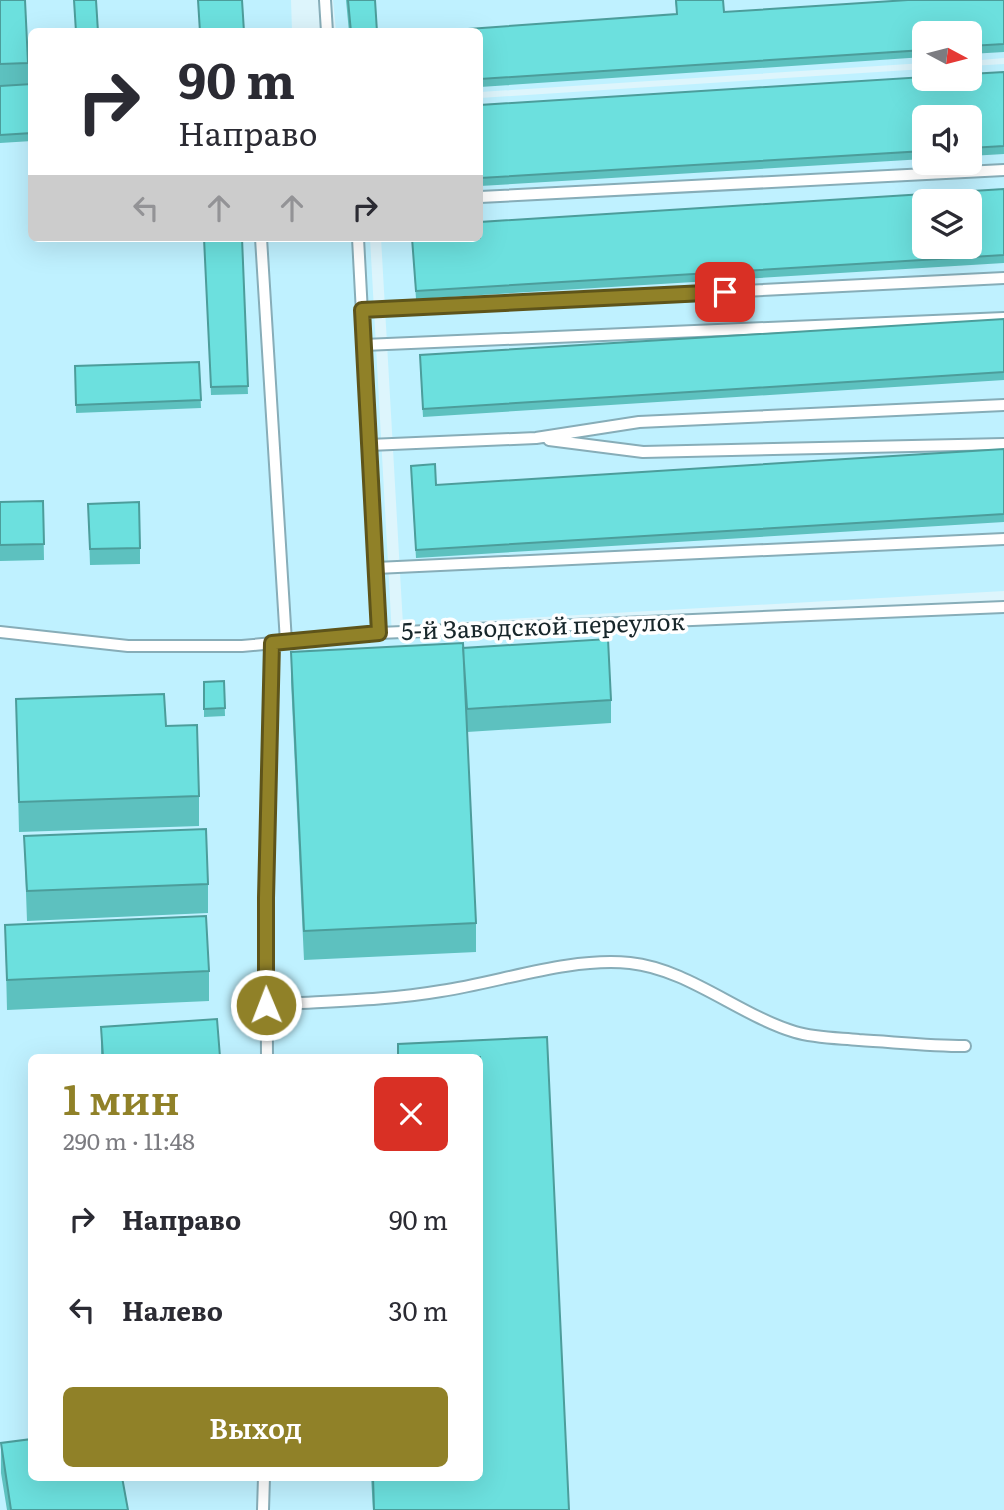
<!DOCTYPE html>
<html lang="ru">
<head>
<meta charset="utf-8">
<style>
  :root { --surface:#fff; --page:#f2f2f3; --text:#2b2b33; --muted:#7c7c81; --accent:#908128 }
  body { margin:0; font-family:Literata,serif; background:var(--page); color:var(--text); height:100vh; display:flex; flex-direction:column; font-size:26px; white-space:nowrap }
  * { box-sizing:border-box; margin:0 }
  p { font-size:23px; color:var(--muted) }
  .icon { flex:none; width:38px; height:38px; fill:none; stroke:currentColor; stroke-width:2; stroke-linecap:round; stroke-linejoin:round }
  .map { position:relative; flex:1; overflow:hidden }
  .drawer { position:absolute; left:28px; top:1054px; width:455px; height:427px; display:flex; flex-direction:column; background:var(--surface); border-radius:10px; box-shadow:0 7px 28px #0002 }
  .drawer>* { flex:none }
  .hud { position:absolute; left:28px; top:28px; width:455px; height:214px; border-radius:10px; box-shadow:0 7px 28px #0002; background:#fff; color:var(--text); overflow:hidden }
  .needle { width:46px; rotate:97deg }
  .tools { position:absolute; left:912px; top:21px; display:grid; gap:14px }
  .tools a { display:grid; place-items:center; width:70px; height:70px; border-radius:10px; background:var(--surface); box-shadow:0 7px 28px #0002; font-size:35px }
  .pin { position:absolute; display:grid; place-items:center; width:60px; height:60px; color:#fff; margin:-30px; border-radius:14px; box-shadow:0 4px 10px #0006 }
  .me { position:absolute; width:77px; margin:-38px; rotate:359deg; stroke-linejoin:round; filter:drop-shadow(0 0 5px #0008) }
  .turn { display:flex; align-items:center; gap:24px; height:147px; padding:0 35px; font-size:32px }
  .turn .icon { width:91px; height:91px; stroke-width:2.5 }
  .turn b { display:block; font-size:49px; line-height:60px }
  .lanes { display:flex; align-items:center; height:66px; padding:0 35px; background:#0003; justify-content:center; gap:35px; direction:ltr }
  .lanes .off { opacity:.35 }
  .round { display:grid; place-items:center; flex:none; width:74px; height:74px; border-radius:10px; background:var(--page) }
  .overview { display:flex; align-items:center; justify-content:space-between; height:119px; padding:0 35px }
  h1 { font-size:42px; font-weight:600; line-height:52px; color:var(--accent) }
  .cta { display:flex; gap:14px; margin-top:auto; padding:14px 35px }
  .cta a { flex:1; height:80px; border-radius:10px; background:var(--accent); color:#fff; font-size:28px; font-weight:600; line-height:80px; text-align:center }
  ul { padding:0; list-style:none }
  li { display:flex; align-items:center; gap:21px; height:91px; padding:0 35px }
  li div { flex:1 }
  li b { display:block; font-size:26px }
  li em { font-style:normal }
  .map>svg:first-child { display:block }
  .built { fill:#bff1ff; fill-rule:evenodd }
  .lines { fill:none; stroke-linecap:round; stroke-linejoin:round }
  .lane-casing { stroke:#87adb8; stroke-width:14 }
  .lane { stroke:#fff; stroke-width:10 }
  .wall { fill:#5dc1bf }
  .building { fill:#6ce0de; stroke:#4c9d9b; stroke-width:2; fill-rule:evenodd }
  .route-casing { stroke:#5e541a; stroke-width:18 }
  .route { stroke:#908128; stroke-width:12 }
  .labels { text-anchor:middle; stroke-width:7; stroke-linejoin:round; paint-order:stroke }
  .street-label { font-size:24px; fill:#17262a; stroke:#fff }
</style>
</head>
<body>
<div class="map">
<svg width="1004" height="1510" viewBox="0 0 1004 1510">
  <rect width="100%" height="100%" fill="#ddf5fc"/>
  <path class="built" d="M0 0H291L292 31 32 32V238H370L392 636 1004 609V1510H0ZM32 1057H480V1477H32Z
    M333 0H1004V58L970 61V33H924V63L480 92V32L336 31Z
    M1004 64V591L403 625 381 238H480V98L924 69V79H970V66ZM924 117H970V163H924ZM924 201H970V247H924Z"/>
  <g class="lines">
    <g class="lane-casing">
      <path id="lane" d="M325 0 327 32
        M480 197 1004 170
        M261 238 286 642
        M358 238 379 633
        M362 310 1004 278
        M364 345 1004 318
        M549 440 643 452 1004 444
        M369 445 536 438 639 422 1004 405
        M376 568 1004 539
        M0 632 128 646H242L379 633 1004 607
        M266 1005C324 1001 383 1001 441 991 501 982 569 957 630 963 688 969 739 1015 795 1032 815 1038 838 1038 859 1040 894 1042 929 1046 965 1046
        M267 1057 266 898 272 643
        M263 1510 264 1477"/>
    </g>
    <use href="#lane" class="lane"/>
  </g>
  <path class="wall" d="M0 0 28 63V84H32V141L0 143Z
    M346 0H375L377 32H349Z
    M675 0H723L724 12 1004 0V52L970 54V33H924V57L480 87V32L677 15Z
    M1004 72V154L970 156V117H924V159L480 186V105Z
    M1004 189V263L416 299 412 238Z
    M204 238H242L248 394 211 395Z
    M1004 319V380L423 417 420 363Z
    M199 362 201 408 76 413 75 366Z
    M1004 449V522L416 558 411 473 436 485Z
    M43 501 44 560 0 561V502Z
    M88 504 140 548V564L90 565Z
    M463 648 611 700V723L467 732 476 923V952L304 960 291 681V652Z
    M224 681 225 716 204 717V682Z
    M16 699 166 726 199 796V826L19 832Z
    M24 836 208 884V913L27 921Z
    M5 925 209 971V1001L7 1010Z
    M101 1027 220 1057H101Z
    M547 1037 569 1510H373L371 1477H480V1057H398V1044Z
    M1 1443 128 1510H7L1 1473Z"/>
  <path class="building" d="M0 0H25L28 63 0 64Z
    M74 0H96L98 32H76Z
    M198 0H242L244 32H200Z
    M348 0H375L377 32H351Z
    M676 0H723L724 12 908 0H1004V44L970 46V33H924V50L480 79V32H426L677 14Z
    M1004 72V146L970 148V117H924V151L480 178V105L924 77V79H970V74Z
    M32 84V133L0 135V86Z
    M1004 189V255L416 291 412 238H480V222ZM924 201H970V247H924Z
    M204 238H242L248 386 211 387Z
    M1004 319V372L423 409 420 355Z
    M199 362 201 400 76 405 75 366Z
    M1004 449V514L416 550 411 466 435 464 436 485Z
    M43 501 44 544 0 545V502Z
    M139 502 140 548 90 549 88 504Z
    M608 639 611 700 467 709 463 648Z
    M463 643 476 923 304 931 291 652Z
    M224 681 225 708 204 709V682Z
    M164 694 166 726 197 725 199 796 19 802 16 699Z
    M206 829 208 884 27 891 24 836Z
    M206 916 209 971 7 980 5 925Z
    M217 1019 220 1057H103L101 1027Z
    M547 1037 569 1510H374L373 1477H480V1057H398V1044Z
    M32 1439V1477H122L128 1510H11L1 1443Z"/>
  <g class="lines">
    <g class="route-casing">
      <path id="route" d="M266 1005V898L272 643 379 633 362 310 725 292"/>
    </g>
    <use href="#route" class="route"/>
  </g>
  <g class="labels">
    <g class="street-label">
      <text transform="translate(543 627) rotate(-2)" y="8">5-й Заводской переулок</text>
    </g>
  </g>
</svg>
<div class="tools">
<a><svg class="needle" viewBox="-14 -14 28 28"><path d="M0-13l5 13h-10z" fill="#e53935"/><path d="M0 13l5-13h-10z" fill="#7c7c81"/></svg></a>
<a><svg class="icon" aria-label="sound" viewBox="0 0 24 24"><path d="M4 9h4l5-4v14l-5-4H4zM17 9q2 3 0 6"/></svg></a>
<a><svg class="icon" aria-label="layers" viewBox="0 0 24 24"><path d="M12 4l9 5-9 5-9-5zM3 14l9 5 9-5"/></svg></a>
</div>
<div class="pin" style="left:725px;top:292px;background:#d93025"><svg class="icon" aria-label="arrive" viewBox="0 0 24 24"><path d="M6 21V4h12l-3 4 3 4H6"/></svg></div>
<svg class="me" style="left:266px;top:1005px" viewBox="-20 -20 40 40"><circle r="17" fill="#908128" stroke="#fff" stroke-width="3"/><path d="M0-11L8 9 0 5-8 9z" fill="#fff"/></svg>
<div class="hud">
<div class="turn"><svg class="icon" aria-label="right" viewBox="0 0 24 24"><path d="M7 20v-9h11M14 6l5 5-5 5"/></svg><div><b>90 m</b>Направо</div></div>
<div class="lanes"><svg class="icon off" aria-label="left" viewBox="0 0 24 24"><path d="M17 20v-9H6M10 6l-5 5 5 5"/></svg><svg class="icon off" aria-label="ahead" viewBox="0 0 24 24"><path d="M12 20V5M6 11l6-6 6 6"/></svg><svg class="icon off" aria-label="ahead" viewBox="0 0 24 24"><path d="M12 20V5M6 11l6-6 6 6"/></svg><svg class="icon" aria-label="right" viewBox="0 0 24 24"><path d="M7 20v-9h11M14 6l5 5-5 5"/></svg></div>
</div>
<section class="drawer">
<div class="overview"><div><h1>1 мин</h1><p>290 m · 11:48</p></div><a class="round" style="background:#d93025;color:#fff"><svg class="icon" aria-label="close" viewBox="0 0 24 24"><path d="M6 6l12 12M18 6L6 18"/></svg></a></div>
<ul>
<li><svg class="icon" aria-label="right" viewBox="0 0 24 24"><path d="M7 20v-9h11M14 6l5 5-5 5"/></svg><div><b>Направо</b></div><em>90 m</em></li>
<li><svg class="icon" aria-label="left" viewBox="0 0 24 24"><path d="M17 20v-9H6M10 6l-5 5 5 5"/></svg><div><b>Налево</b></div><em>30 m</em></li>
</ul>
<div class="cta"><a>Выход</a></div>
</section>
</div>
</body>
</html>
